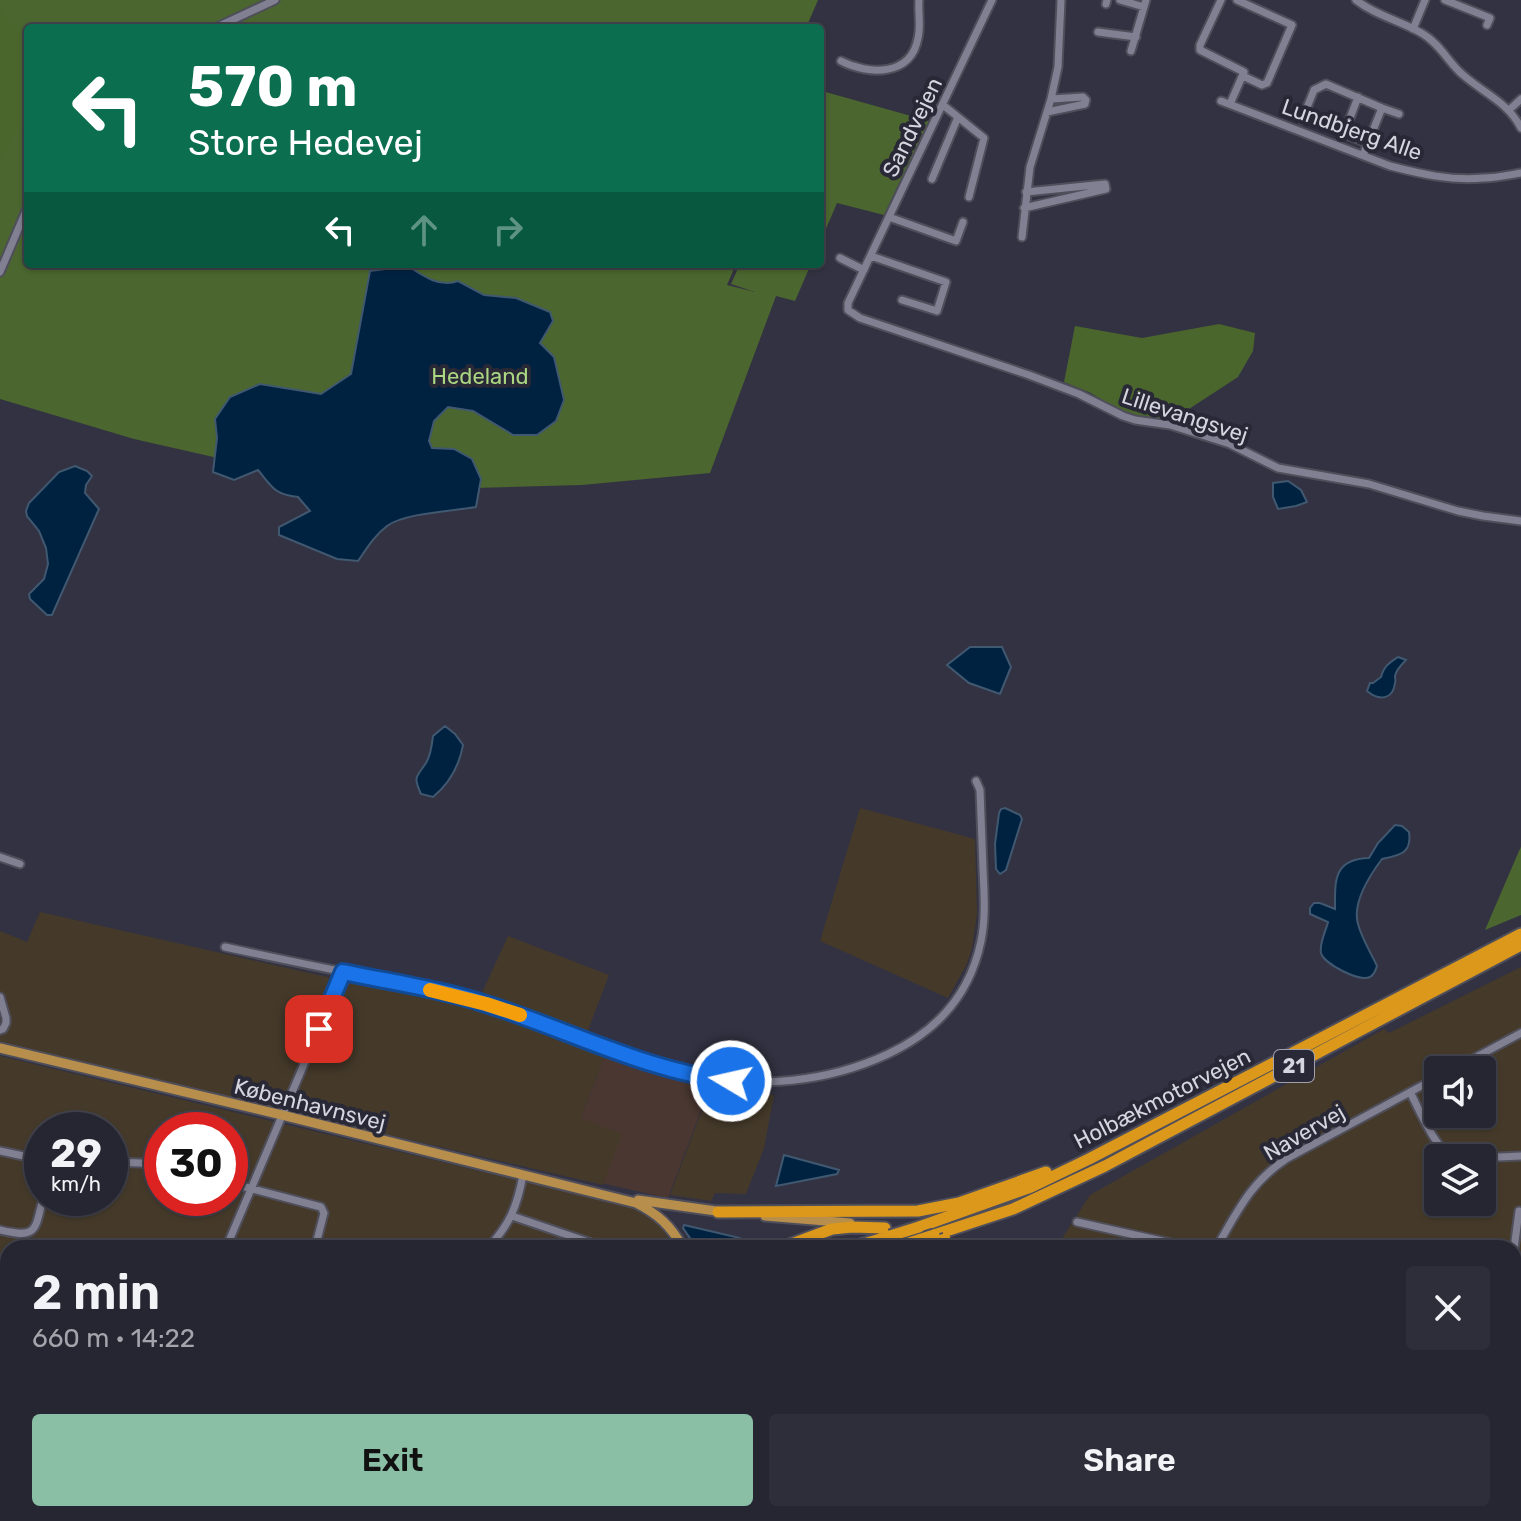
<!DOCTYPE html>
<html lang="en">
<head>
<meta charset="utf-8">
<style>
  :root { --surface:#262632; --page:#2e2e3a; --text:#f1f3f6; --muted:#a4a5ac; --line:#42434d; --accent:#8abfa5 }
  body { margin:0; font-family:Rubik,sans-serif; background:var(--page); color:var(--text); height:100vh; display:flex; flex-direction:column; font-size:30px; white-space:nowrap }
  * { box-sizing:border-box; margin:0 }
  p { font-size:26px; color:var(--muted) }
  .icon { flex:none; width:44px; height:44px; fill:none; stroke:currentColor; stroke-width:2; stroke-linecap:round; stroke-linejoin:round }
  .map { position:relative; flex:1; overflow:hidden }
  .drawer { position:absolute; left:0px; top:1240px; width:1522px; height:282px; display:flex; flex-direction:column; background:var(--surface); border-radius:24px 24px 0 0; box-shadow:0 2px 6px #0004,0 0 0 2px var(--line) }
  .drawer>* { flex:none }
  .top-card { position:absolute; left:24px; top:24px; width:800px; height:244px; border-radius:8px; box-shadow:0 2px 6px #0004,0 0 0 2px var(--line); background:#0b6e4f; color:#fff; overflow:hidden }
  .buttons { position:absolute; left:1424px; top:1056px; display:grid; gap:16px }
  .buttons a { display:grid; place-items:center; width:72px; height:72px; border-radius:8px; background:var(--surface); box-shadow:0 2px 6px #0004,0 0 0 2px var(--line); font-size:40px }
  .speed { position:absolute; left:24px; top:1112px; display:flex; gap:16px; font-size:40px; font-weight:700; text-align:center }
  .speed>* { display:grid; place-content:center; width:104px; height:104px; border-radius:50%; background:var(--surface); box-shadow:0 2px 6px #0004,0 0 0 2px var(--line); line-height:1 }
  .speed small { font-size:20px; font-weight:400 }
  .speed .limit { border:12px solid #d22; background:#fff; color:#111 }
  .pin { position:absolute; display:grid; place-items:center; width:68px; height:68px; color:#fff; margin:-34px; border-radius:16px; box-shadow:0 4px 12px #0006 }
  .me { position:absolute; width:88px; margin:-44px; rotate:279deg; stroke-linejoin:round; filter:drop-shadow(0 0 6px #0008) }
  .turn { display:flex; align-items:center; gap:28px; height:168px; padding:0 32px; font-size:36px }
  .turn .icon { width:104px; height:104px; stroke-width:2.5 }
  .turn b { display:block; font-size:56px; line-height:68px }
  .lanes { display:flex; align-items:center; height:76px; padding:0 32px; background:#0003; justify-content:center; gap:40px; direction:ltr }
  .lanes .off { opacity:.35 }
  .round { display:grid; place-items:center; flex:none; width:84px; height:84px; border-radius:8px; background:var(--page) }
  .summary { display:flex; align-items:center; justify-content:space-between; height:136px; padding:0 32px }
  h1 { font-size:48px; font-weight:600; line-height:60px }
  .primary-button { display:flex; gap:16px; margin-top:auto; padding:16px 32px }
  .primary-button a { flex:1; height:92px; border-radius:8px; background:var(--accent); color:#111; font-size:32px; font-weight:600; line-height:92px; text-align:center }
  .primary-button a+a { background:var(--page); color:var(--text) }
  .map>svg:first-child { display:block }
  .commercial { fill:#4a3731 }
  .industrial { fill:#453a2a; fill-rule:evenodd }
  .green { fill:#4b662e }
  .forest { fill:#4a662d }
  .water { fill:#002241; stroke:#405870; stroke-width:2 }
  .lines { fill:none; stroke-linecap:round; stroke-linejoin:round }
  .minor-casing { stroke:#4f4e5b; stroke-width:11 }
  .major-casing { stroke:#4f4e5b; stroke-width:13 }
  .highway-casing { stroke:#4f4e5b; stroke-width:15 }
  .minor { stroke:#808092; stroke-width:7 }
  .major { stroke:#b78e4b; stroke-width:9 }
  .highway { stroke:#db981b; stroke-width:11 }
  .rail { stroke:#a2a1ad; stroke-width:2 }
  .highway-bridge-casing { stroke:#4f4e5b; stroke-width:15; stroke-linecap:butt }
  .highway-bridge { stroke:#db981b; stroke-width:11 }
  .route-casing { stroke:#114b97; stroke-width:20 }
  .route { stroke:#1a73e8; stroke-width:14 }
  .slow { stroke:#f59e0b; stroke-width:14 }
  .labels { text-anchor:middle; stroke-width:8; stroke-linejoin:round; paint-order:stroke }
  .shield { fill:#292837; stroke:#a1a1ad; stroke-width:2 }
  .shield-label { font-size:20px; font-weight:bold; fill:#d5d5df }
  .street-label { font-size:22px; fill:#d5d5df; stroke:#292837 }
  .park-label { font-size:22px; fill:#abd682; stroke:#292837 }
</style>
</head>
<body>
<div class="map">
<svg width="1521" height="1521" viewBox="0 0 1521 1521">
  <rect width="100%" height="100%" fill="#333242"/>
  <path class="commercial" d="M605 1055 666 1077 710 1086 668 1198 560 1174Z"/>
  <path class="industrial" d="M860 808 975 839 977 914 972 948 967 964 948 998 820 941Z
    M40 912 327 977 476 1006 508 936 609 975 582 1046 605 1055 581 1118 622 1134 603 1185 0 1044V931L27 942Z
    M1521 967V1346L1514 1353V1248H1056L1090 1195 1384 1029 1389 1033ZM1438 1070H1482V1114H1438ZM1438 1158H1482V1202H1438Z
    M0 1056 513 1179 618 1201 646 1213 662 1228 674 1248H8V1310L0 1307ZM42 1130H110V1198H42ZM162 1130H230V1198H162Z
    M709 1091 774 1095 764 1148 746 1194 715 1193 711 1201 670 1195Z
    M1514 1420 1521 1422V1521H1433L1437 1514H1514Z
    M821 1514H1408L1403 1521H835Z"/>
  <path class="green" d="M0 0H818L806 28H28V264H736L727 285 755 292 731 284 740 264H811L795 301 776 296 710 473 582 485 475 488 240 463 134 439 0 399Z
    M822 91 929 121 884 215 837 203 820 243V93Z
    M1521 847V915L1485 930 1519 851Z
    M0 1330 8 1333V1443L0 1444Z
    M142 1514H438L437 1521H158L145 1518Z"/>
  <path class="forest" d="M0 9 28 44V112L0 159Z
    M1219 324 1255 333 1253 351 1238 377 1169 422 1138 418 1116 409 1091 393 1064 382 1075 326 1142 338Z"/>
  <path class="water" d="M408 266C423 276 440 288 458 281L484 295 516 298 550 312 553 321 540 343 554 357 564 400 556 421 537 435H513L473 411 448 407 434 421 429 441 432 448 454 449 472 459 481 479 476 507C453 511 404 513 387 526 375 535 367 548 358 561L337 559 279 535V527L310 511 298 497C274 494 273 488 258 470L234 480 213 472 217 438 215 419 230 397 260 384 321 394 351 374 370 271Z
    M75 466 87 471 92 476 86 485 85 493 99 509 52 615H47L30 599 29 594 44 579 48 564 46 548 39 531 27 516 26 511 29 503 59 472Z
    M1288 481 1301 490 1307 502 1296 506 1278 509 1273 497V483Z
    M970 647H1002L1011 667 1000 694 969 683 947 665Z
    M1398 657 1406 660C1402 664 1396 670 1395 676 1395 678 1396 681 1395 683 1393 700 1379 701 1367 691L1370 683H1373L1381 677C1384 666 1389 663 1398 657Z
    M445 726 455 734 463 745C459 767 450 783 433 797L421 794C413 776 416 778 426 763 431 755 432 745 433 736Z
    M1005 808 1020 815 1022 819 1006 870 1000 874 996 869 995 844 999 813 1001 809Z
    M1395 825 1402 826 1409 832C1412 853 1401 855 1382 859 1370 875 1352 903 1358 924 1362 939 1371 953 1377 966 1375 971 1375 974 1370 977 1359 982 1324 964 1321 953 1319 943 1326 931 1328 922L1310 914V908L1314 903H1320L1335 909C1335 881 1333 859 1369 858L1378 843Z
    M784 1155 839 1170 837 1174 776 1186Z
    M684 1225 740 1238V1240L723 1248H697L683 1228Z"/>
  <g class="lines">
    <g class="minor-casing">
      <path id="minor" d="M992 0 848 303V310L860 318 1029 375 1079 394 1123 416 1135 420 1170 425 1230 444 1278 468 1369 484 1458 511 1483 516 1521 521
        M1120 0 1144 7
        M1221 0 1200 45V50L1244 72 1230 104
        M1237 0 1292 25 1267 83 1262 85 1243 76
        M1356 0C1376 16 1402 21 1423 34 1440 44 1448 62 1462 74 1483 93 1508 102 1521 128
        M1445 0 1490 18 1487 25
        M1106 4 1107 0
        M215 28 275 0
        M1413 29 1425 0
        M1098 32 1136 37
        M1131 51 1146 0
        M841 61C868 75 911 77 918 38 921 26 918 12 919 0
        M1358 97 1344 134 1368 143
        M1221 101 1390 166C1421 174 1451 181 1483 178 1496 178 1509 175 1521 173
        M943 105 984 138 969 197
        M1382 108 1399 114
        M1509 110 1521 99
        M1047 112 1085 104 1086 100 1083 97 1051 99
        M1302 120 1314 90 1326 84 1382 108 1363 155
        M932 179 958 117
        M1024 208 1106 189 1105 184 1026 192
        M889 217 956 241 963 222
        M1022 237 1030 167 1051 99 1058 67 1061 0
        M871 256 946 282 937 311 902 300
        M840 258 864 270
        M0 272 28 206
        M0 857 20 864
        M225 947C275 958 324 968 374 978 411 986 450 992 486 1004 529 1017 570 1034 612 1049 639 1059 665 1069 693 1075 758 1089 828 1082 888 1054 937 1031 970 995 981 941 986 917 984 893 983 869 982 842 981 816 980 790L976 781
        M0 997 6 1018V1023L3 1029 0 1030
        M1452 1070 1521 1033
        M1410 1092C1418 1107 1430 1136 1441 1147 1457 1163 1500 1156 1521 1156
        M0 1151 42 1160
        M110 1162 141 1163 162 1167
        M230 1183 321 1207 324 1213 315 1248
        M512 1216 603 1247
        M1077 1222 1193 1248
        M0 1230C37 1239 35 1231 43 1198
        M226 1248 343 972
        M488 1248C510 1224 517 1207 523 1175
        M1216 1248C1238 1211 1250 1183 1286 1159L1438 1077
        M1514 1249 1519 1211
        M1514 1300 1521 1301
        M1514 1409 1521 1411
        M1514 1415 1521 1417
        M0 1512 8 1513
        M12 1514 68 1521
        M123 1514 127 1515 133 1521
        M465 1514 480 1521
        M1455 1514 1479 1521
        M448 1517 454 1518 460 1514
        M108 1521 117 1514
        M856 1521 859 1514
        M1051 1521 1055 1514"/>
    </g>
    <g class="major-casing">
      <path id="major" d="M0 1048 282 1115 636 1203C658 1214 671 1226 683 1248
        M638 1200 723 1212
        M765 1216 850 1223
        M1514 1368 1521 1358
        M1514 1385 1521 1374
        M1415 1521 1420 1514
        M1426 1521 1431 1514"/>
    </g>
    <g class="highway-casing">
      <path id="highway" d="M718 1212 918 1211 959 1203 1046 1172
        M919 1227 1031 1187 1089 1159 1521 934
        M934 1235 1013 1209 1105 1166 1521 945
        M781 1248 832 1229 852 1227 885 1228
        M851 1248 890 1236
        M892 1248 909 1243
        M0 1451 8 1450
        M0 1463 8 1462"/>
    </g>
    <use href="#minor" class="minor"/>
    <use href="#major" class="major"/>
    <use href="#highway" class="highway"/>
    <path class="rail" d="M0 1317 8 1319
      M593 1514 614 1521
      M632 1514 655 1521
      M659 1514 683 1521"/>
    <g class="highway-bridge-casing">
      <path id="highway-bridge" d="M890 1236 919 1227
        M909 1243 934 1235
        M921 1247 945 1239"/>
    </g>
    <use href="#highway-bridge" class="highway-bridge"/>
  </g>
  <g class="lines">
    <g class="route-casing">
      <path id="route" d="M319 1029 343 972C390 982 440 989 486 1004 567 1029 645 1071 731 1081"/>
    </g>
    <use href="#route" class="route"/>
    <path class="slow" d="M430 990 486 1004 520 1015"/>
  </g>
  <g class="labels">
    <rect class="shield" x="1274" y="1050" width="40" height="32" rx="6"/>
    <g class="shield-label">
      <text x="1294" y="1073">21</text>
    </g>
    <g class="street-label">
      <text transform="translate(912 127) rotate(-64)" y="8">Sandvejen</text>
      <text transform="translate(1352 129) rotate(19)" y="8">Lundbjerg Alle</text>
      <text transform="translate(1185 415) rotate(18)" y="8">Lillevangsvej</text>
      <text transform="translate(1162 1098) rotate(-27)" y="8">Holbækmotorvejen</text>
      <text transform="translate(310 1104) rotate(14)" y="8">Københavnsvej</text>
      <text transform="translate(1304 1132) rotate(-30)" y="8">Navervej</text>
    </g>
    <g class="park-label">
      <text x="480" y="384">Hedeland</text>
    </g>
  </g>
</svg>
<div class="buttons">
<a><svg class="icon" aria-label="sound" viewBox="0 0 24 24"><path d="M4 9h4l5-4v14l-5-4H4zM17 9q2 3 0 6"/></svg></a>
<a><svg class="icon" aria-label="layers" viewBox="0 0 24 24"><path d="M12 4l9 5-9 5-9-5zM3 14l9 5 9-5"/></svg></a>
</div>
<div class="speed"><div>29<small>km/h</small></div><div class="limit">30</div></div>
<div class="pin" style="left:319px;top:1029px;background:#d93025"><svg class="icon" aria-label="arrive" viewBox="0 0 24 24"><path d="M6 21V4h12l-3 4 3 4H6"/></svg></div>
<svg class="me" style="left:731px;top:1081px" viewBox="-20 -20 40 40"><circle r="17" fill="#1a73e8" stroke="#fff" stroke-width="3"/><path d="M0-11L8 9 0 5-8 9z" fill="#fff"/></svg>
<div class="top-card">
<div class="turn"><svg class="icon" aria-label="left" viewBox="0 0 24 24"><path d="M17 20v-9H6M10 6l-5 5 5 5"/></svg><div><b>570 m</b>Store Hedevej</div></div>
<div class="lanes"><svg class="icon" aria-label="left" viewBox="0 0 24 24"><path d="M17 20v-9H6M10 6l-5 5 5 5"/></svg><svg class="icon off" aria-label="ahead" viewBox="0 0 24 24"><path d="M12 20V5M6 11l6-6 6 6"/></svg><svg class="icon off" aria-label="right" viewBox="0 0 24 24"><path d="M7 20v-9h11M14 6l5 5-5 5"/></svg></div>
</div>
<section class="drawer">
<div class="summary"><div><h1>2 min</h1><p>660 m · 14:22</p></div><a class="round"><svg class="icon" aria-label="close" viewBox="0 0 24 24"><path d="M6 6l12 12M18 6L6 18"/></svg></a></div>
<div class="primary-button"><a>Exit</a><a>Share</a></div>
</section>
</div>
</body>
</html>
